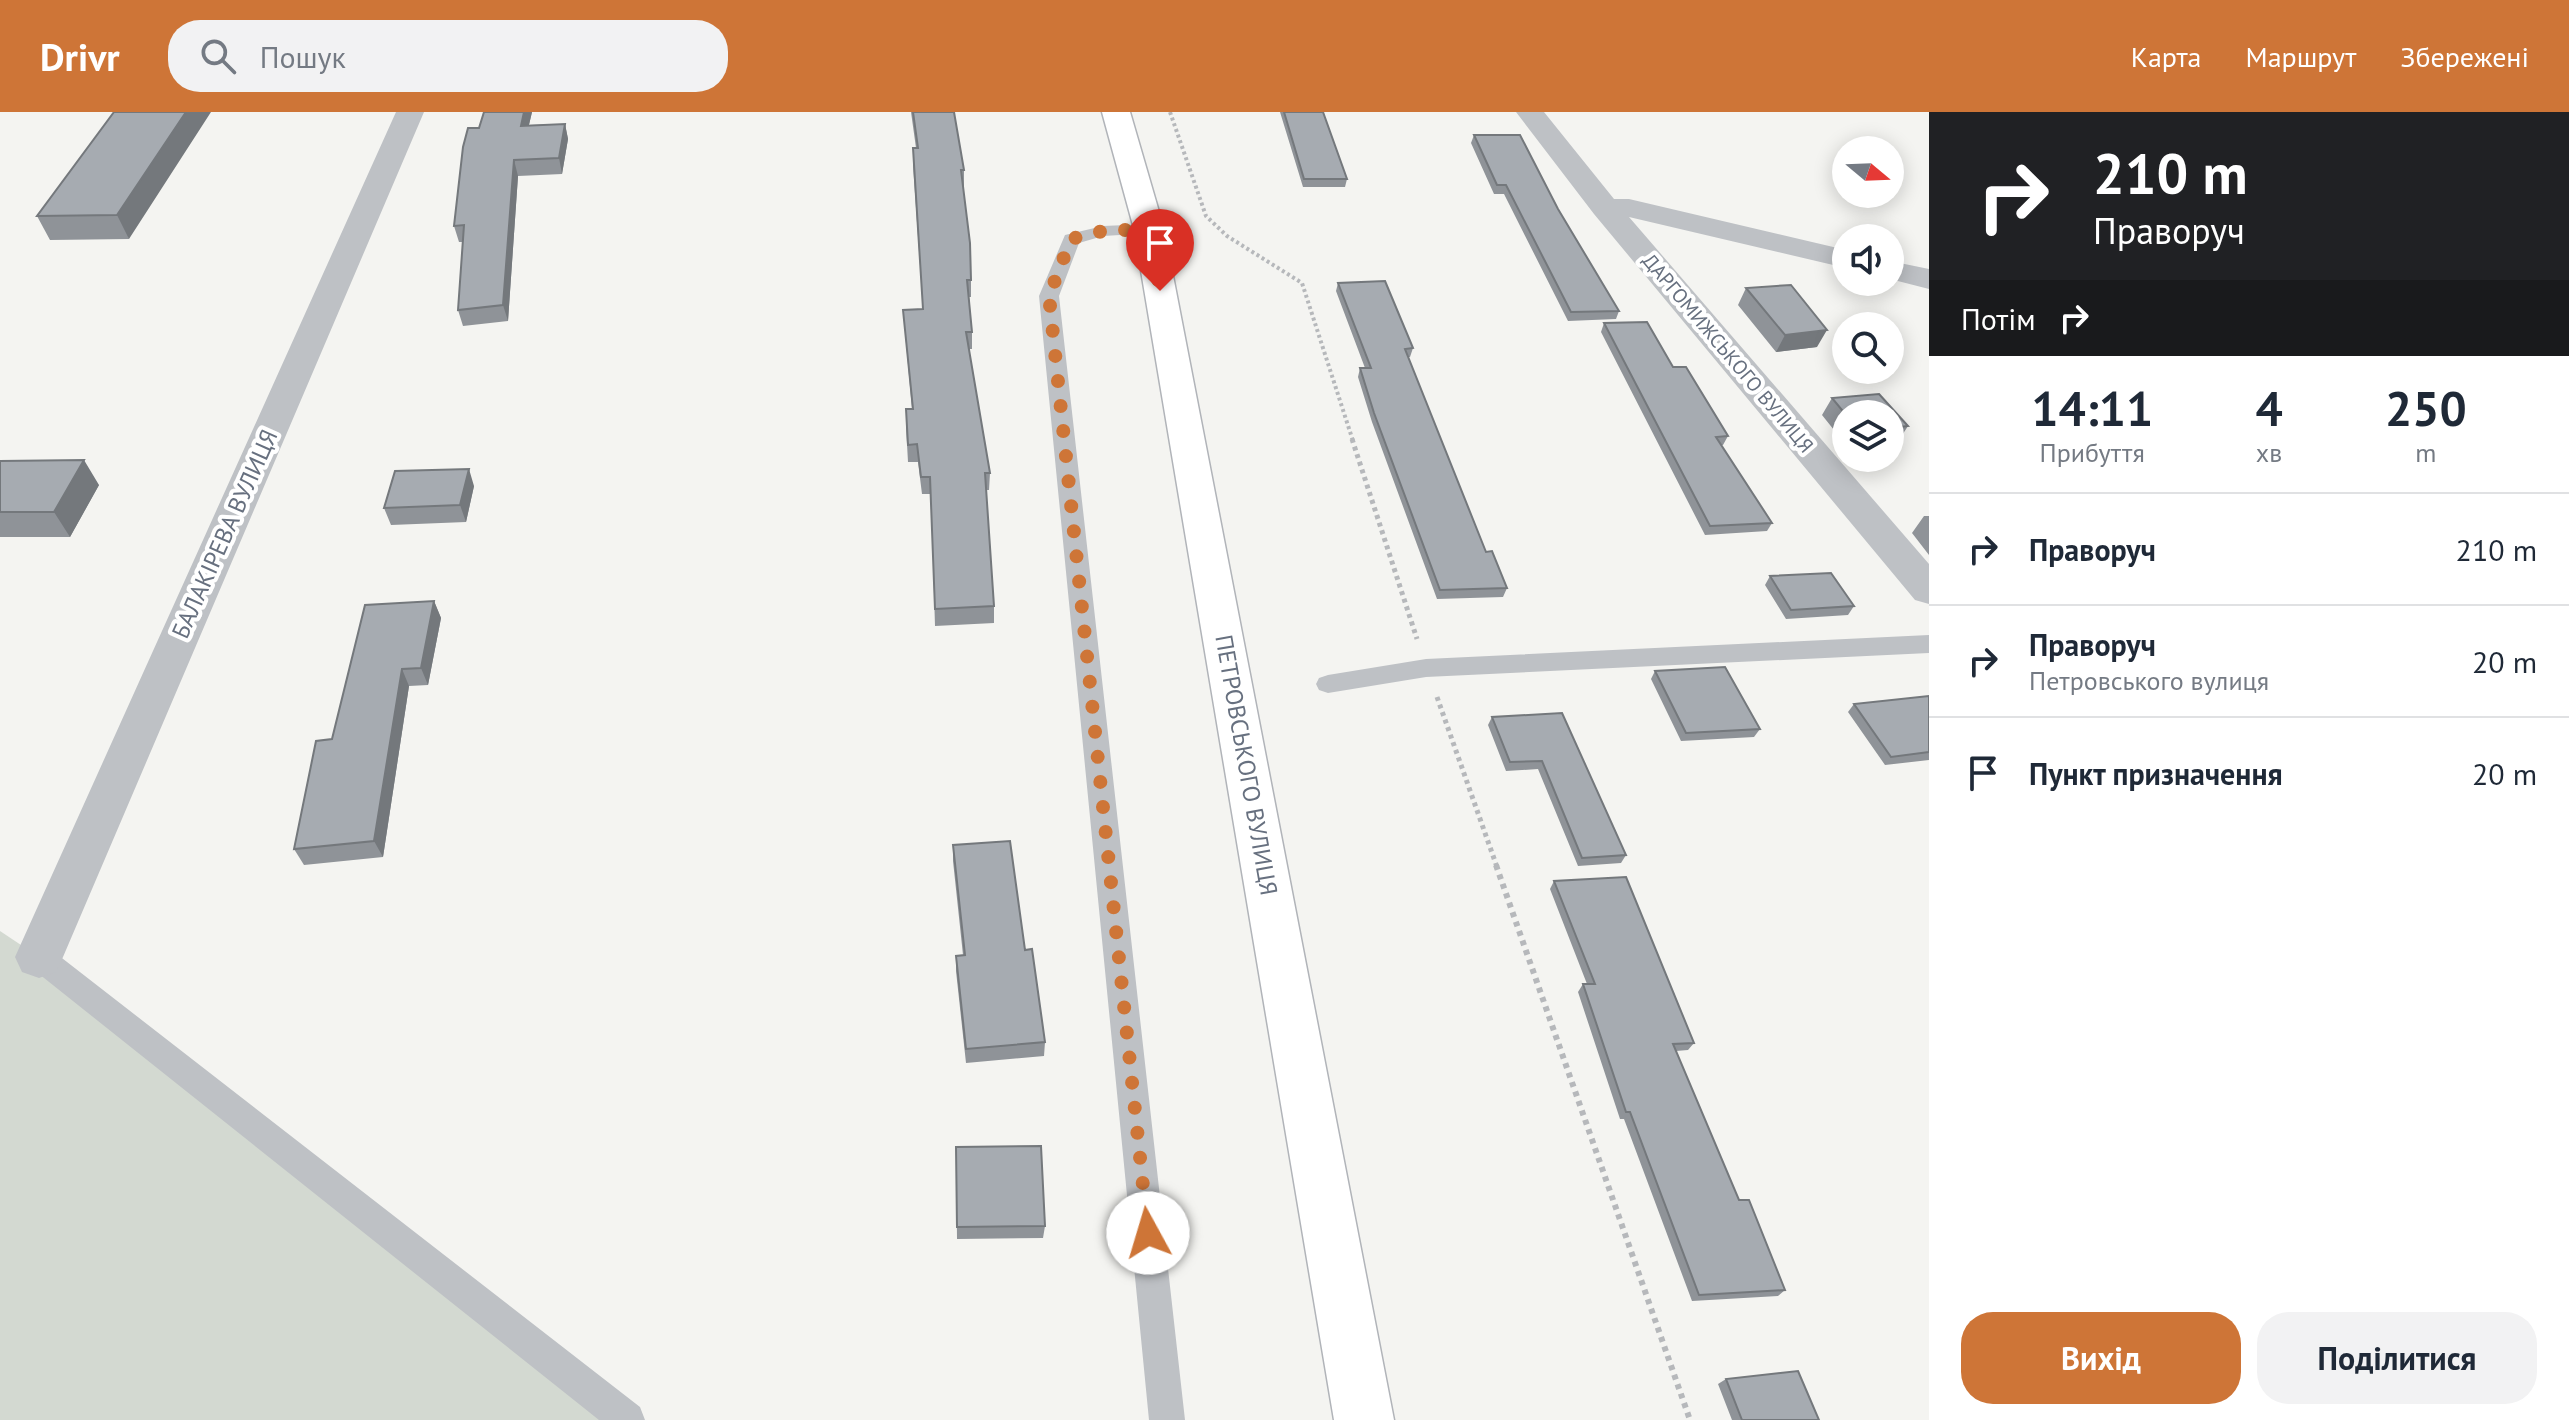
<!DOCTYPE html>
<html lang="uk">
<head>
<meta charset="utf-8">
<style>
  :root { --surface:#fff; --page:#f2f2f3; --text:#1f2937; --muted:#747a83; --line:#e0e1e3; --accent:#ce7537 }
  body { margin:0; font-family:"PT Sans",sans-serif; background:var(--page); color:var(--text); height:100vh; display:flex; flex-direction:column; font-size:30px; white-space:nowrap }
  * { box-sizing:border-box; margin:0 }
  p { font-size:26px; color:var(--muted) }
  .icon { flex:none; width:44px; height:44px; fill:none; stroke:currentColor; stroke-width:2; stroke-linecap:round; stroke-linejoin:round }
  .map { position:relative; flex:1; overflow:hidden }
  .panel { display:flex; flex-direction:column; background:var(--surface); width:640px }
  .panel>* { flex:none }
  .banner { background:#202124; color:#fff; overflow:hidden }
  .needle { width:52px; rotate:109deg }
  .fabs { position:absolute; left:1832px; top:24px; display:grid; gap:16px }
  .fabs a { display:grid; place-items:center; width:72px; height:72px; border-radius:50%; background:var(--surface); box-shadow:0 4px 20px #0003; font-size:40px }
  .pin { position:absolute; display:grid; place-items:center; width:68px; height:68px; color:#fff; margin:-82px -34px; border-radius:50% 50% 50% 0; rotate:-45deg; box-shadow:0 0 8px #0007 }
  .pin .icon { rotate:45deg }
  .me { position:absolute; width:88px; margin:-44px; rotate:354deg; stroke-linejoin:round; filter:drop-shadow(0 0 6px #0008) }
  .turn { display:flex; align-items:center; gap:28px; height:168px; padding:0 32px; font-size:36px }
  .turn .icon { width:104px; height:104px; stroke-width:2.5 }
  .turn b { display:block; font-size:56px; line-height:68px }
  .then { display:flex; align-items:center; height:76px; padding:0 32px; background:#0003; gap:16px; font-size:30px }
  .eta { display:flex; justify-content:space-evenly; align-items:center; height:136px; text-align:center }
  .eta b { font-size:48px; font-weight:800; line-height:56px }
  .action { display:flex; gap:16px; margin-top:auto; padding:16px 32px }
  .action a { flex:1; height:92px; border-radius:32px; background:var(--accent); color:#fff; font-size:32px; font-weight:800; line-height:92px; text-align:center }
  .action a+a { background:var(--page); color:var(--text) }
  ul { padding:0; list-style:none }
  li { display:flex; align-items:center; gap:24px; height:112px; padding:0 32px; border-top:2px solid var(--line) }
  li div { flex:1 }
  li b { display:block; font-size:30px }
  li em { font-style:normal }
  header { display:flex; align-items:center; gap:48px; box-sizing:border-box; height:112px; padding:0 40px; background:var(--accent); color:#fff }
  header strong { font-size:38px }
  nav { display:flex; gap:44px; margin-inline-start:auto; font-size:28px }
  .search { width:560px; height:72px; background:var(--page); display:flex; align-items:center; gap:20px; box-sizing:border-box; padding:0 28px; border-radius:32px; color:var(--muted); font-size:30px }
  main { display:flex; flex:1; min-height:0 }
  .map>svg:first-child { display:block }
  .green { fill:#d3d9d1 }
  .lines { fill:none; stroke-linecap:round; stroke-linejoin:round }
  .secondary-casing { stroke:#b1b4b9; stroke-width:3 }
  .path-far2 { stroke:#b6b8bb; stroke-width:4; stroke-dasharray:3 3; stroke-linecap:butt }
  .path-far1 { stroke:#b6b8bb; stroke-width:5; stroke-dasharray:4 4; stroke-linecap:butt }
  .path { stroke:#b6b8bb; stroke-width:6; stroke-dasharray:5 5; stroke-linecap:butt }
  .lane { fill:#bec1c5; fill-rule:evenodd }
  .street { fill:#bec1c5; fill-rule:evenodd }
  .secondary { fill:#fff; fill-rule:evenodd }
  .wall { fill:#8f9398 }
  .shaded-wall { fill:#74787c }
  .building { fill:#a6abb1; stroke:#74787c; stroke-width:2 }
  .route { stroke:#ce7537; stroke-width:14; stroke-dasharray:0 25.2 }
  .labels { text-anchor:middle; stroke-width:8; stroke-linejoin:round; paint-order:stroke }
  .far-street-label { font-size:20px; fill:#67707f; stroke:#fff }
  .street-label { font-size:24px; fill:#67707f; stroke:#fff }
</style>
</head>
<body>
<header>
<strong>Drivr</strong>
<div class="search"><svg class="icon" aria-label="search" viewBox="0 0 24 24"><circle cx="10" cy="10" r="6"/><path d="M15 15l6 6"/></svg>Пошук</div>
<nav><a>Карта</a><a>Маршрут</a><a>Збережені</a></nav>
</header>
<main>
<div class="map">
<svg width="1929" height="1308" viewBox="0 0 1929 1308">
  <rect width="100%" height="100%" fill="#f4f4f1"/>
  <path class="green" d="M0 819 39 845 627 1308H0Z"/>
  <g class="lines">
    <g class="secondary-casing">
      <path id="secondary" d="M1102 0H1130L1164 117 1394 1308H1334L1134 117Z"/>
    </g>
    <path class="path-far2" d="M1170 0 1206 104 1227 124 1302 171 1353 329"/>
    <path class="path-far1" d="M1352 327 1417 527
      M1437 585 1497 755"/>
    <path class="path" d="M1496 753 1690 1308"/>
    <path class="lane" d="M1149 112 1158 117 1155 121 1103 124 1079 131 1059 184 1185 1308H1149L1039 184 1065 123 1103 114Z
      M1929 523V541L1426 565 1328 581 1319 578 1316 572 1319 566 1328 563 1426 547Z
      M39 833 49 836 640 1295 645 1308H599L29 854 25 845 29 836Z"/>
    <path class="street" d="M396 0H424L63 845 56 860 39 866 22 860 15 845Z
      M1516 0H1544L1614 87H1629L1846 138V156L1629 105 1929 452V492L1915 488 1594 102Z
      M1890 149 1929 157V177L1890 167Z"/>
    <use href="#secondary" class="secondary"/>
  </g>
  <path class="wall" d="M114 0 129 127 50 128 37 104Z
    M484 0H532L529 13 565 12 568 27 562 62 518 64 508 209 463 214 458 198 463 130H459L454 114Z
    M911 0H954L964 58V75H963L971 168V185H969L972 220V237H969L990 361 989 378H986L994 494V511L935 514 931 382H922L918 350H908L906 314 912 297 903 198 923 197 913 53 916 36Z
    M1280 0H1323L1347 67 1345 75H1303Z
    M1474 23 1558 97 1619 199 1616 207 1568 209 1504 82H1494L1471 31Z
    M1338 171 1413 236 1410 245H1408L1486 440 1507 476 1503 485 1437 487 1372 310 1358 265 1360 256H1365L1336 179Z
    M1746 176 1817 235 1776 240 1738 193Z
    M1604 211 1673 255 1728 324 1723 333H1721L1772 411 1767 419 1705 423 1601 220Z
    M1879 282 1908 314 1897 331 1890 332V302H1846V333L1822 303 1832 286Z
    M0 349 99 373 70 425H0Z
    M474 374 466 410 391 413 384 396Z
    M1924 404H1929V443L1912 421Z
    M1770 464 1854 494 1848 503 1786 507 1765 473Z
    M434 489 441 506 428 573 409 574 383 745 304 753 294 737 332 627Z
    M1655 559 1760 617 1754 625 1681 629 1651 567Z
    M1929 584V648L1885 653 1848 600 1854 592Z
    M1562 601 1626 743 1621 751 1578 754 1538 657 1506 659 1488 613 1492 605Z
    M953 733 1025 838 1045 930 1044 944 966 951 956 859V844L963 843 953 749Z
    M1554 769 1694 931 1688 938 1676 939 1739 1088 1785 1178 1778 1184 1692 1189 1624 1007H1620L1578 880 1583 872H1587L1550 777Z
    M956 1035 1045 1114 1043 1126 957 1127Z
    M1726 1267 1819 1308H1732L1718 1272Z"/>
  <path class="shaded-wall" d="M186 0H211L129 127 117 103Z
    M524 0H532L525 29 521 14Z
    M565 12 568 27 562 62 559 46Z
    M514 48 518 64 508 209 503 193Z
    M1827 218 1817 235 1776 240 1785 223Z
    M84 348 99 373 70 425 54 400Z
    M469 357 474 374 466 410 460 393Z
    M434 489 441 506 428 573 421 556Z
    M402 557 409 574 383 745 374 729Z"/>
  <path class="building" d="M114 0H186L117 103 37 104Z
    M484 0H524L521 14 565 12 559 46 514 48 503 193 458 198 464 113 454 114 463 35 468 16H479Z
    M913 0H954L964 58H961L970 131 971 168H967L972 220H966L990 361H985L994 494 935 497 930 365H921L917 332 908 333 906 297H913L903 198 923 197 913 36H918Z
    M1284 0H1323L1347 67H1304Z
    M1474 23H1520L1558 97 1619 199 1571 200 1506 73H1497Z
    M1385 169 1413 236 1405 237 1486 440 1492 439 1507 476 1440 478 1374 301 1360 256H1371L1338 171Z
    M1791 173 1827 218 1785 223 1746 176Z
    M1647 210 1673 255H1686L1728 324 1716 325 1772 411 1710 414 1604 211Z
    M1879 282 1908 314 1890 316V302H1846V303L1832 286Z
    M84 348 54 400H0V349Z
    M469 357 460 393 384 396 395 359Z
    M1831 461 1854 494 1791 498 1770 464Z
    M434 489 421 556 402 557 374 729 294 737 316 629 332 627 365 493Z
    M1725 555 1760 617 1686 621 1655 559Z
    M1929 584V640L1891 645 1854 592Z
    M1562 601 1626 743 1582 746 1542 649 1510 650 1492 605Z
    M1010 729 1025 838 1032 837 1045 930 966 937 956 844 965 843 953 733Z
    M1626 765 1694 931 1673 932 1739 1088H1749L1785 1178 1699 1183 1630 1000H1626L1583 872H1595L1554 769Z
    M1041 1034 1045 1114 957 1115 956 1035Z
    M1798 1259 1819 1308H1742L1726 1267Z"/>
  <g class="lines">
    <path class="route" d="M1148 1121 1049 184 1071 127 1103 119 1149 117 1160 179"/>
  </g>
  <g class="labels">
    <g class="far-street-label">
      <text transform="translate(1728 241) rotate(50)" y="7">ДАРГОМИЖСЬКОГО ВУЛИЦЯ</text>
    </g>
    <g class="street-label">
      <text transform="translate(225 422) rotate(-66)" y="8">БАЛАКІРЕВА ВУЛИЦЯ</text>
      <text transform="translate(1246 653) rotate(80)" y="8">ПЕТРОВСЬКОГО ВУЛИЦЯ</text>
    </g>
  </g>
</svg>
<div class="fabs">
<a><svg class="needle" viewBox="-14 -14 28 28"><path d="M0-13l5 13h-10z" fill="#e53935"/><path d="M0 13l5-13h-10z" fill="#747a83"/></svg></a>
<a><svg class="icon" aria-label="sound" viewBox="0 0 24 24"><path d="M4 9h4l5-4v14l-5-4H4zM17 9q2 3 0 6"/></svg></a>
<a><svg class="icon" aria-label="search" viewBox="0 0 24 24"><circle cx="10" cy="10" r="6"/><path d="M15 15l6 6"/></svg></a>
<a><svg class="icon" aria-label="layers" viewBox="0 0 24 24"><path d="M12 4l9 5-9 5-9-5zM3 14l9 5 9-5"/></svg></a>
</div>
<div class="pin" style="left:1160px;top:179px;background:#d93025"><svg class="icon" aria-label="arrive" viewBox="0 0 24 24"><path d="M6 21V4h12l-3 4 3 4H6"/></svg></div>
<svg class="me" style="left:1148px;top:1121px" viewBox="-20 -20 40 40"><circle r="19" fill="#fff"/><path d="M0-13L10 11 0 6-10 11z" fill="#ce7537"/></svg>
</div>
<section class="panel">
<div class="banner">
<div class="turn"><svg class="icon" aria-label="right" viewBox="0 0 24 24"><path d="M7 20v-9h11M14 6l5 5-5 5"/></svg><div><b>210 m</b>Праворуч</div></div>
<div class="then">Потім<svg class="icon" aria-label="right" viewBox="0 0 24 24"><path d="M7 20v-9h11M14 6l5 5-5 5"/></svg></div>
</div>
<div class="eta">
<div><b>14:11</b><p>Прибуття</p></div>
<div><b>4</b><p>хв</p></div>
<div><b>250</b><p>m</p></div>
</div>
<ul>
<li><svg class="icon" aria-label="right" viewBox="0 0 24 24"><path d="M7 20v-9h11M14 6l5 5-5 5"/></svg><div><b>Праворуч</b></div><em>210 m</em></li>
<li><svg class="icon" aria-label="right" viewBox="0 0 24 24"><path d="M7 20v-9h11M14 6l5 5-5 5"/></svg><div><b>Праворуч</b><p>Петровського вулиця</p></div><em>20 m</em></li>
<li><svg class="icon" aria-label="arrive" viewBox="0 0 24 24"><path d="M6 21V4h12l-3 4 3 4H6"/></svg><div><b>Пункт призначення</b></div><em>20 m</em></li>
</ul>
<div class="action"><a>Вихід</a><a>Поділитися</a></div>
</section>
</main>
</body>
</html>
